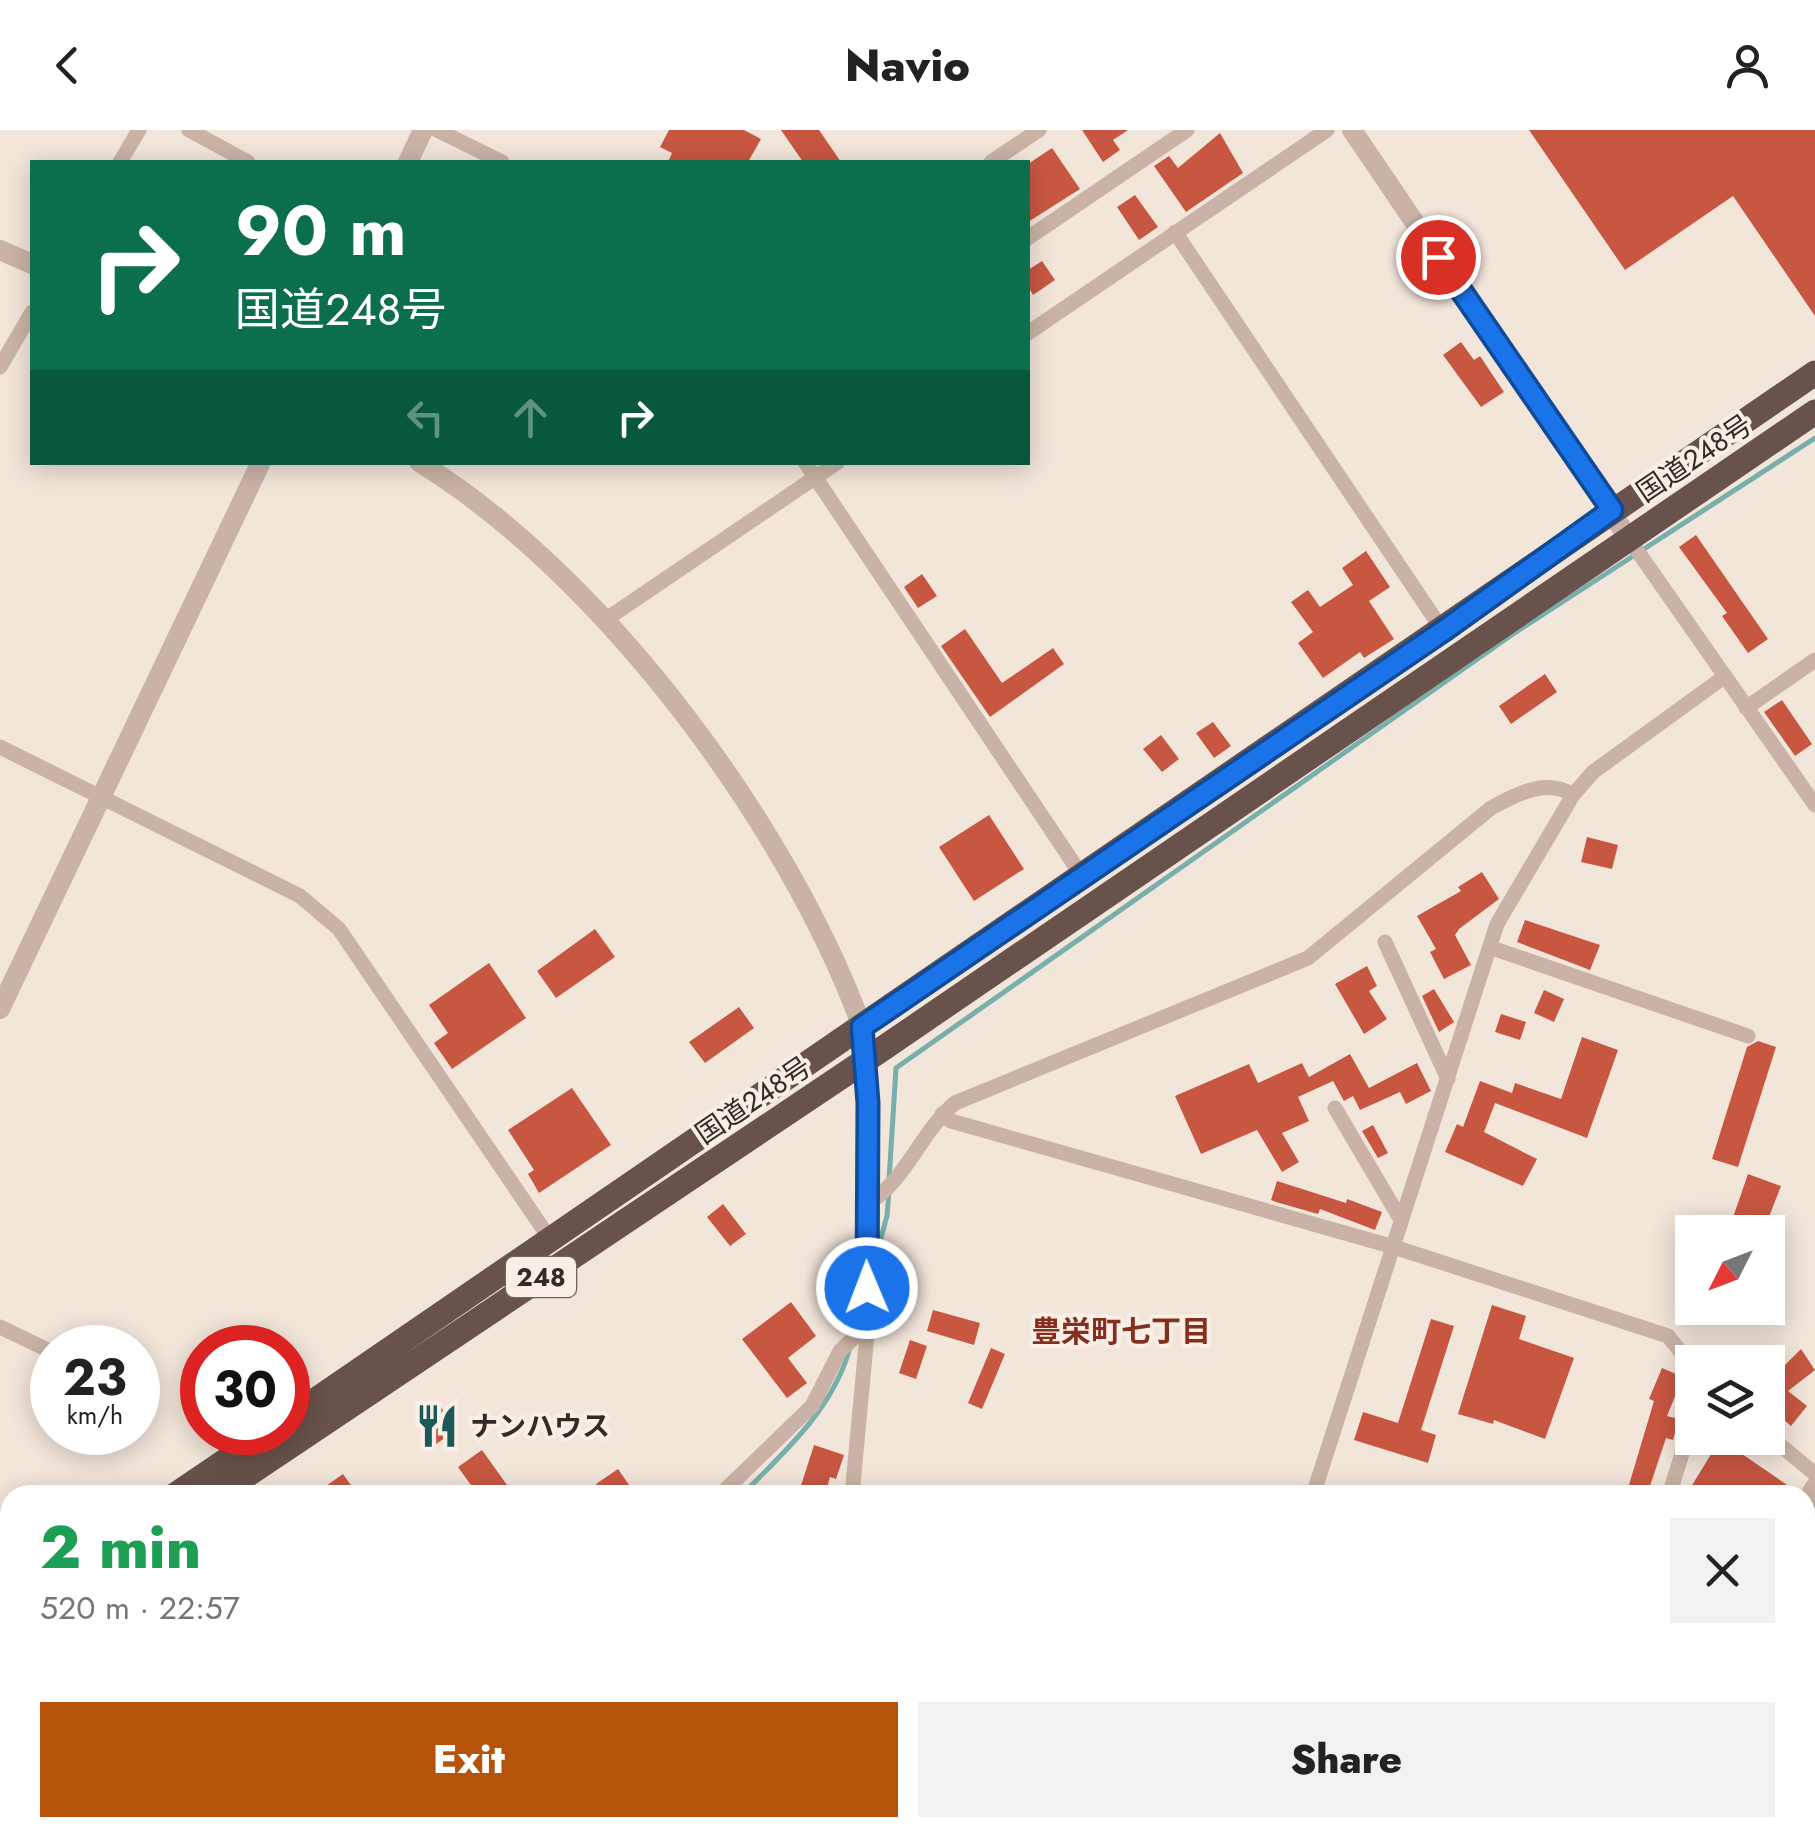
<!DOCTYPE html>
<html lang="en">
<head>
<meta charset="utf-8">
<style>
  :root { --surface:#fff; --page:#f2f2f2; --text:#222; --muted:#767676; --accent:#b45309 }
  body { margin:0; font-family:Jost,"Noto Sans JP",sans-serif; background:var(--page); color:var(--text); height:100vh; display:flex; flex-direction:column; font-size:38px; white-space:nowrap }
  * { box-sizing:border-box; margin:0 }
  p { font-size:32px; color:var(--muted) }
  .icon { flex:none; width:55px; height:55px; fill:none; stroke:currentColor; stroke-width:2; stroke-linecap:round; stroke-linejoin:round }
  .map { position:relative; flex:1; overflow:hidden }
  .details { position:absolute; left:0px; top:1355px; width:1815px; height:352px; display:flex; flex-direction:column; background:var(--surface); border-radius:30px 30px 0 0; box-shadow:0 5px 25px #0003 }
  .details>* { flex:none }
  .guide { position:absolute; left:30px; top:30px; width:1000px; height:305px; border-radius:0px; box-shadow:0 5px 25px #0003; background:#0b6e4f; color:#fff; overflow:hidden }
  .needle { width:65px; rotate:228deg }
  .controls { position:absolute; left:1675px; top:1085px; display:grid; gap:20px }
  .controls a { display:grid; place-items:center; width:110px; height:110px; border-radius:0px; background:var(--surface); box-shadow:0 5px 25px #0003; font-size:50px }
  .speed { position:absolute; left:30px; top:1195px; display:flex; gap:20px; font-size:50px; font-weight:700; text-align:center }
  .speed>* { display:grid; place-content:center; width:130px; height:130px; border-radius:50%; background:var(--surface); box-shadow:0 5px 25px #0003; line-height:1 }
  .speed small { font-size:25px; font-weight:400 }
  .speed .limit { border:15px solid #d22; background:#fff; color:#111 }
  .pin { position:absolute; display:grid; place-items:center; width:85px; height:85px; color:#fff; margin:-42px; border:5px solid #fff; border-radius:50%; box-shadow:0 2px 10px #0007 }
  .me { position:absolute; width:110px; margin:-55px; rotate:359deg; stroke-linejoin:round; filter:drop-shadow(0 0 8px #0008) }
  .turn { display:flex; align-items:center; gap:35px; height:210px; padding:0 40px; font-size:45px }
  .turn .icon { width:130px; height:130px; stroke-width:2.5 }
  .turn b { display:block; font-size:70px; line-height:85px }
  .lanes { display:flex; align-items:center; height:95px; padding:0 40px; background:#0003; justify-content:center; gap:50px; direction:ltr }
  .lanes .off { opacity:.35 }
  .round { display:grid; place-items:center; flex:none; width:105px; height:105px; border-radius:0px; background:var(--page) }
  .summary { display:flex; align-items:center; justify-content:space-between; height:170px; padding:0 40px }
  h1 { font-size:60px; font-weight:800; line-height:75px; color:#1e9e55 }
  .button { display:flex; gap:20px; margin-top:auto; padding:20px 40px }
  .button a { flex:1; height:115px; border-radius:0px; background:var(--accent); color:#fff; font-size:40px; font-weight:800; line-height:115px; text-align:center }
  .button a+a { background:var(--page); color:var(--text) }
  header { display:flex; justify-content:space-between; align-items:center; height:130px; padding:0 40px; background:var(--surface); font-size:45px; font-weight:800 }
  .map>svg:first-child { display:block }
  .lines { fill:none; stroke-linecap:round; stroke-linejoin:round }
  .stream { stroke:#78afad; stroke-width:5 }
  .building { fill:#c85742 }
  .minor { stroke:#cab3a6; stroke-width:15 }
  .tertiary { stroke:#cab3a6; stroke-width:20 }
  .trunk { stroke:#68524b; stroke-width:25 }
  .route-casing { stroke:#114b97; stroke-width:25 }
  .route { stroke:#1a73e8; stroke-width:18 }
  .labels { text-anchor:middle; stroke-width:8; stroke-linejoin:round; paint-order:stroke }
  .shield { fill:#faefe6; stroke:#716560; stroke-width:2.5 }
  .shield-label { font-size:25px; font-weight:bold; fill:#362a27 }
  .street-label { font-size:28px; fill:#362a27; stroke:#faefe6 }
  .poi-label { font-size:28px; font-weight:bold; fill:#362a27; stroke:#faefe6; text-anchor:start }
  .neighbourhood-label { font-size:30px; font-weight:bold; fill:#862f1e; stroke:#faefe6 }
</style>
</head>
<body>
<header><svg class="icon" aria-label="back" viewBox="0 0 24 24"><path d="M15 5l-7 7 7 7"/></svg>Navio<svg class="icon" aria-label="person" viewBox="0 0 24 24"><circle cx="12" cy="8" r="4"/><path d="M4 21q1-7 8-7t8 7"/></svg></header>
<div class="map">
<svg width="1815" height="1706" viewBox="0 0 1815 1706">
  <rect width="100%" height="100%" fill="#f2e5da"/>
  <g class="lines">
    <path class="stream" d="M889 1050 896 938 1513 504 1815 308
      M874 1133 887 1086 889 1061
      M854 1200 862 1173
      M742 1365C785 1321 831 1281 849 1221
      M419 1706 432 1698"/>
  </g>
  <path class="building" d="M669 0H744L761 9 748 32H668L672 23 660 17Z
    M781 0H819L841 32H803Z
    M1082 0H1128L1113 10 1120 20 1103 32Z
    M1529 0H1815V186L1733 66 1625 140Z
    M1220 3 1243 43 1186 82 1154 36 1169 26 1178 38Z
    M1052 18 1080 59 1028 92V34Z
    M1135 65 1158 97 1139 110 1117 77Z
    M1042 131 1055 150 1033 165 1028 156V140Z
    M1461 212 1474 230 1480 226 1504 262 1481 277 1443 225Z
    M1696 405 1768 509 1748 523 1722 486 1727 483 1679 417Z
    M1366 421 1390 457 1369 471 1394 509 1364 528 1360 522 1323 548 1298 513 1313 502 1291 472 1308 460 1320 477 1353 455 1342 438Z
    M922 444 937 466 918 478 904 457Z
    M965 499 1002 553 1053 518 1064 534 990 587 941 516Z
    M1545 544 1557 562 1511 594 1499 576Z
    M1782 570 1812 614 1795 626 1764 582Z
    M1213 592 1231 616 1214 628 1196 603Z
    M1161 605 1179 629 1162 642 1143 619Z
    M989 685 1024 739 974 771 939 717Z
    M1587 707 1618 715 1612 739 1581 732Z
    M1482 742 1499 769 1459 799 1455 805 1471 835 1444 849 1430 822 1436 819 1417 786 1461 761 1458 757Z
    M1525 790 1600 815 1590 840 1517 812Z
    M595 799 615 827 556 868 537 841Z
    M489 833 526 888 452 939 434 913 448 903 429 875Z
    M1367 836 1377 856 1369 861 1387 889 1364 904 1335 854Z
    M1434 859 1454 892 1439 902 1422 866Z
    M1544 860 1564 869 1554 892 1534 883Z
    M739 877 754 898 705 933 689 912Z
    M1501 884 1526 892 1520 910 1495 902Z
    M1582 907 1618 920 1587 1008 1495 973 1484 1002 1537 1029 1523 1056 1445 1022 1457 994 1463 997 1480 951 1512 963 1515 953 1561 969Z
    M1758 911 1776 917 1738 1037 1712 1029 1747 917Z
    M1350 924 1369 958 1417 933 1431 961 1406 974 1400 962 1360 980 1353 966 1344 971 1333 951 1298 967 1309 991 1282 1003 1299 1032 1282 1042 1257 1000 1201 1024 1175 966 1249 934 1258 953 1302 933 1309 947Z
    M572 958 611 1015 539 1063 528 1044 534 1040 508 1000Z
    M1373 995 1388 1023 1378 1028 1362 1001Z
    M1748 1044 1781 1056 1763 1102H1728Z
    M1277 1051 1346 1073 1347 1069 1382 1082 1375 1100 1320 1079 1318 1084 1276 1072 1271 1070Z
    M723 1074 746 1104 730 1116 707 1087Z
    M791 1172 816 1206 788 1228 807 1253 787 1268 742 1209Z
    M1492 1175 1526 1186 1519 1209 1574 1228 1545 1309 1494 1290 1493 1294 1458 1284Z
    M933 1180 980 1193 974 1215 927 1201Z
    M1431 1189 1454 1196 1421 1300 1436 1305 1428 1333 1354 1310 1363 1282 1398 1293Z
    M910 1210 927 1216 916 1249 899 1243Z
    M991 1218 1005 1224 982 1279 968 1273Z
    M1801 1219 1815 1240 1788 1261 1807 1276 1791 1296 1768 1276V1252Z
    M1662 1238 1683 1247 1667 1286 1679 1289 1673 1310 1666 1308 1647 1365H1626L1654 1271 1649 1269Z
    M440 1276 457 1300 433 1316 417 1292Z
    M1721 1308H1752L1742 1324 1796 1361 1794 1365H1686Z
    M814 1315 844 1325 836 1349 830 1347 825 1365H798Z
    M482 1320 507 1355 493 1365H478L458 1337Z
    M618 1339 636 1365H603L596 1354Z
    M343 1344 358 1365H313Z"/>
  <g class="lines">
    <path class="minor" d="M189 0 248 32
      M437 0 502 32
      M120 32 139 0
      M991 32 1039 0
      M1175 102 1443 501
      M1028 108 1187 0
      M1028 203 1327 0
      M0 237 32 182
      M805 332 1082 746
      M1629 409 1815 675
      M605 490 838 332
      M1746 578 1815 530
      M0 617 300 766 339 799 552 1112
      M1385 812 1448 949
      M1492 818 1748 906
      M1335 978 1401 1090
      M942 984 951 991 1394 1117 1668 1206 1692 1236
      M866 1075C906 1051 920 1003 955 973L1308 828 1491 678C1515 665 1547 647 1573 665
      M0 1197 52 1222
      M1768 1305 1815 1344
      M720 1365 812 1276 840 1221 868 1194
      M852 1365 868 1194V973L862 897
      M1313 1365 1497 794 1573 665 1593 642 1724 547
      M1669 1365 1692 1292
      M1805 1579 1815 1582
      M167 1698 173 1706
      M1154 1698 1181 1706
      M1678 1698 1703 1706
      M406 1706 414 1698
      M446 1706 452 1698
      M485 1706 487 1698
      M755 1706 758 1698
      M1202 1706 1205 1698"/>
    <path class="tertiary" d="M1352 0 1629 409
      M408 32 423 0
      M0 120 32 134
      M419 332C604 446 788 695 862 897
      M0 879 261 332
      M1805 1374 1815 1357
      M1645 1706 1647 1698"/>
    <path class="trunk" d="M288 1289 1815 243
      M175 1365 268 1302
      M217 1365 866 930 1815 282
      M0 1481 10 1475
      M0 1513 10 1506"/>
  </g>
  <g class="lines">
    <g class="route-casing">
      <path id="route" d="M867 1158 868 973 862 897 1443 501 1612 380 1438 127"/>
    </g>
    <use href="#route" class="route"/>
  </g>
  <defs>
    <g id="restaurant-bare" transform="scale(3.45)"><path d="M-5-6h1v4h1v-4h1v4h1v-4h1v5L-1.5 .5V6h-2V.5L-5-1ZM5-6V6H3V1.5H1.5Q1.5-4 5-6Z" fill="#1c5857" stroke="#faefe6" stroke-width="2.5" paint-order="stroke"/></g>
  </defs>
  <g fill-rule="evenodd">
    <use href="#restaurant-bare" x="437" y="1296"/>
  </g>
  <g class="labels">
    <rect class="shield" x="506" y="1127" width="70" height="40" rx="8"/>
    <g class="shield-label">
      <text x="541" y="1156">248</text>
    </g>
    <g class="street-label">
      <text transform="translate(1694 328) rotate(-34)" y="10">国道248号</text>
      <text transform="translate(753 970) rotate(-34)" y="10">国道248号</text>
    </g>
    <g class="poi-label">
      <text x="470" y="1306">ナンハウス</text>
    </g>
    <g class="neighbourhood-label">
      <text x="1121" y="1212">豊栄町七丁目</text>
    </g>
  </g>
</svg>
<div class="controls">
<a><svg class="needle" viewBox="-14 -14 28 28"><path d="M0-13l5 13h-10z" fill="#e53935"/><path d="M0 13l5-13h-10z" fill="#767676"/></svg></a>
<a><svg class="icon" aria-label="layers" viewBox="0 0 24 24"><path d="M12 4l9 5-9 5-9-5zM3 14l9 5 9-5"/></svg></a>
</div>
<div class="speed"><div>23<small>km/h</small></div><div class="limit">30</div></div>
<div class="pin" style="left:1438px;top:127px;background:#d93025"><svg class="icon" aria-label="arrive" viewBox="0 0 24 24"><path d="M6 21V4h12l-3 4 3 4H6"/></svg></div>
<svg class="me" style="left:867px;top:1158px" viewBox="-20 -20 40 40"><circle r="17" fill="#1a73e8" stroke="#fff" stroke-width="3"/><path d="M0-11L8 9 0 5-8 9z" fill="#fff"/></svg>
<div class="guide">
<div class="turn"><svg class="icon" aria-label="right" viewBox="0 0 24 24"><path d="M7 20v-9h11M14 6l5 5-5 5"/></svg><div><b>90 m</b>国道248号</div></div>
<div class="lanes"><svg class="icon off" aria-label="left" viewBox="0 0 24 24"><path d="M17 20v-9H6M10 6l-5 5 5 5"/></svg><svg class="icon off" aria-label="ahead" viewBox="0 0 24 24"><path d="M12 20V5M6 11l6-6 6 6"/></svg><svg class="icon" aria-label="right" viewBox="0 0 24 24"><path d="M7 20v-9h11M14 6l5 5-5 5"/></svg></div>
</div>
<section class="details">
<div class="summary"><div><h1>2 min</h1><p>520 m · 22:57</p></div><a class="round"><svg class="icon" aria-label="close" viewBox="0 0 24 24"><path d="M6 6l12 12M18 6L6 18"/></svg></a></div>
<div class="button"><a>Exit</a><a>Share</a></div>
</section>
</div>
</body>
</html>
